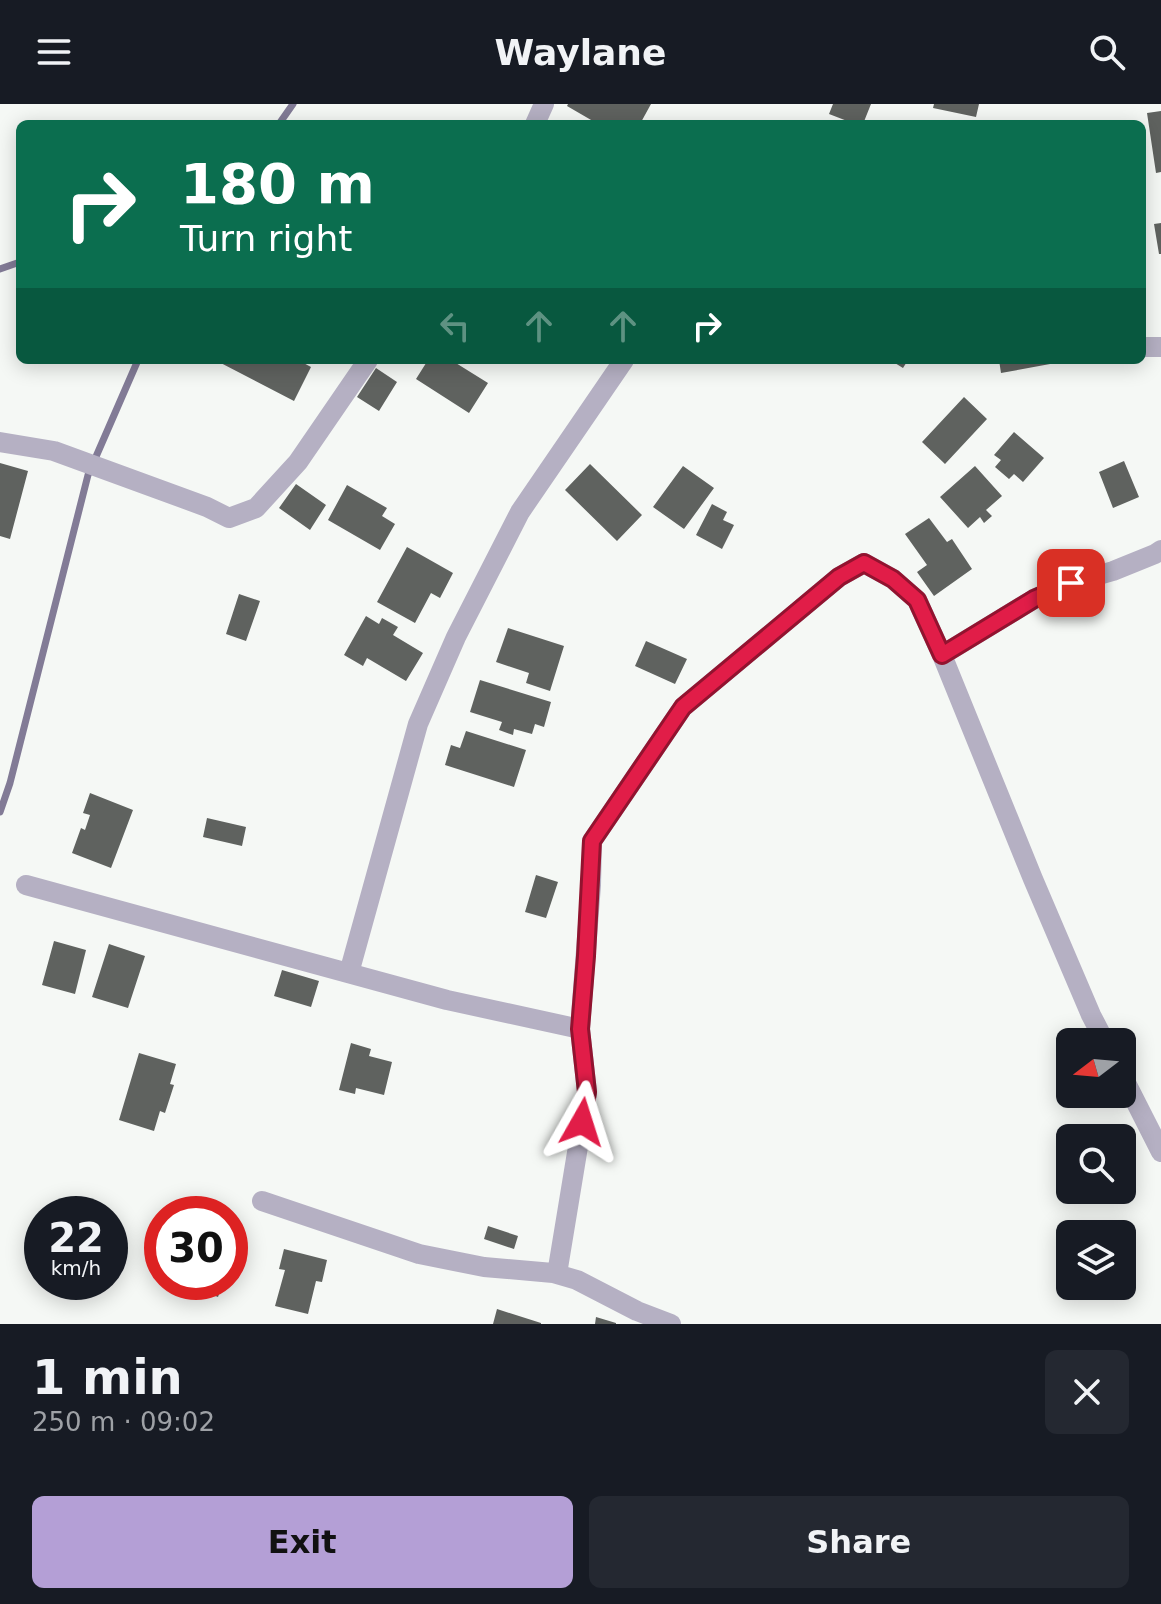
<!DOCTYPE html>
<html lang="en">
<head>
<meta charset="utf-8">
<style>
  :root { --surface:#171b24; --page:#242831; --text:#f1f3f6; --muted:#9ea1a6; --accent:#b49fd6 }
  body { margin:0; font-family:"DejaVu Sans",sans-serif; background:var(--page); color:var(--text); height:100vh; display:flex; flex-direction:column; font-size:30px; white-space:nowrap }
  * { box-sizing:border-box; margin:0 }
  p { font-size:26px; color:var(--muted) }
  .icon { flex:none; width:44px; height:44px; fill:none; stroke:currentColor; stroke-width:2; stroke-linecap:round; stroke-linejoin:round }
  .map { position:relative; height:1220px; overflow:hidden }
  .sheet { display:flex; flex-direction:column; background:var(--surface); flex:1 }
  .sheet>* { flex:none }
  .top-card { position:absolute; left:16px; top:16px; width:1130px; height:244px; border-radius:12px; box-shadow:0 4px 20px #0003; background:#0b6e4f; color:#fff; overflow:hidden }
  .needle { width:52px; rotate:254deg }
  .controls { position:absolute; left:1056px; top:924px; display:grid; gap:16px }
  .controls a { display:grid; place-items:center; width:80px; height:80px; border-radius:12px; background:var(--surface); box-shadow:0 4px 20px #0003; font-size:40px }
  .speed { position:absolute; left:24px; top:1092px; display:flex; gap:16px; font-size:40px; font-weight:700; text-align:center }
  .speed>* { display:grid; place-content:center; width:104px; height:104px; border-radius:50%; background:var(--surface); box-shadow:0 4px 20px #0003; line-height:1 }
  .speed small { font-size:20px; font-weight:400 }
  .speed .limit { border:12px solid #d22; background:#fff; color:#111 }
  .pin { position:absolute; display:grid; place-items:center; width:68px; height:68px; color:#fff; margin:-34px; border-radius:16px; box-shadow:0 4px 12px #0006 }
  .me { position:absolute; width:88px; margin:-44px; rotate:6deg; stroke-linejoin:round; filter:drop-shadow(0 0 6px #0008) }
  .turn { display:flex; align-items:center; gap:28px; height:168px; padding:0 32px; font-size:36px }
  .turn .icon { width:104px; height:104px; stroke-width:2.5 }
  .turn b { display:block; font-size:56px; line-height:68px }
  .lanes { display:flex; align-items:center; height:76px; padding:0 32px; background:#0003; justify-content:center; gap:40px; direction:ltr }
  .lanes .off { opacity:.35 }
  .round { display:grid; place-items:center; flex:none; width:84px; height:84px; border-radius:12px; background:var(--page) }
  .head { display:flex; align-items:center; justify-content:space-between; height:136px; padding:0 32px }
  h1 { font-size:48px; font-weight:700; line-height:60px }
  .cta { display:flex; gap:16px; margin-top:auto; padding:16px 32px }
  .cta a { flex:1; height:92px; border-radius:12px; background:var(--accent); color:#111; font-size:32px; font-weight:700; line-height:92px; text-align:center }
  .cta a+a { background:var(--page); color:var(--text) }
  header { display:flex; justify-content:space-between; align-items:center; height:104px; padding:0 32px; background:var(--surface); font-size:36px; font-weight:700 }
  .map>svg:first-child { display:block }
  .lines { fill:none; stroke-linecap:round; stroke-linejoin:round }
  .stream { stroke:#827b96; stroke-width:7 }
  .building { fill:#5f625f }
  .street { stroke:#b5b0c3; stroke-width:20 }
  .route-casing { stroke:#92132f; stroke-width:20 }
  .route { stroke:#e11d48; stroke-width:14 }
</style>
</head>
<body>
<header><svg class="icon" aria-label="menu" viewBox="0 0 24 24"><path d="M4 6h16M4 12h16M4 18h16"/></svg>Waylane<svg class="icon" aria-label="search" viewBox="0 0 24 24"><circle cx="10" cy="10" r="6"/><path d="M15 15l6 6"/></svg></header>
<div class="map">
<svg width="1161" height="1220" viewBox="0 0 1161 1220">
  <rect width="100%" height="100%" fill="#f5f8f5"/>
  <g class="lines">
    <path class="stream" d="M279 20 293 0
      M0 165 20 158
      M0 708 10 679 88 371 138 256"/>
  </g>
  <path class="building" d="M568 0H651L640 20H598L567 2Z
    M833 0H871L863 20H855L829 10Z
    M934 0H979L976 13 933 4Z
    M1161 7V68L1156 69 1147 9Z
    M1161 119V150H1159L1154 120Z
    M215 256H298L311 263 294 297Z
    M428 256H451L488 279 469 309 416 275Z
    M890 256H908L903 264Z
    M999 256H1060L1061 258 1001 269Z
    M376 264 397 278 379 307 357 293Z
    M964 293 987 315 945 360 922 338Z
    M1014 328 1044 354 1023 378 1014 370 1009 375 995 363 1001 356 994 351Z
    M1124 357 1139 393 1113 404 1099 368Z
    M0 359 28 367 10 435 0 432Z
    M590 360 642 411 617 437 565 386Z
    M683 362 714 384 684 425 653 403Z
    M975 362 1002 392 986 406 992 412 984 419 980 413 968 424 940 393Z
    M296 380 326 401 310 426 279 404Z
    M347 381 387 404 382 412 395 420 380 446 328 416Z
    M712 400 727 408 723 416 734 421 722 445 696 431Z
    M929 414 947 438 952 435 972 465 934 492 917 468 927 461 905 430Z
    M407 443 453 469 440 494 431 489 415 519 377 498Z
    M239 490 260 497 246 537 226 530Z
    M366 512 379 520 382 514 398 523 393 531 423 549 406 577 367 554 363 562 344 551Z
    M508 524 564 542 550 587 526 579 529 569 496 558Z
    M646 537 687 555 675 580 635 562Z
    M480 576 551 598 544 623 535 620 532 630 514 625 513 631 499 626 502 618 470 608Z
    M466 627 526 646 514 683 445 661 451 641 460 644Z
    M90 689 133 706 111 764 72 749 81 724 85 726 90 711 83 709Z
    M207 714 246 723 242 742 203 733Z
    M536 771 558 778 546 814 525 808Z
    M54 837 86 846 75 890 42 881Z
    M109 840 145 852 128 904 92 893Z
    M282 866 319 877 311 903 274 892Z
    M351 939 371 945 369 952 392 958 384 991 356 984 355 990 339 986Z
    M139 949 176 960 170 980 174 981 165 1009 160 1007 154 1027 119 1016Z
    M488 1122 518 1132 514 1145 484 1135Z
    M284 1145 327 1156 322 1178 316 1177 308 1210 275 1202 285 1166 279 1165Z
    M187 1178H223L218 1193 186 1180Z
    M497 1205 541 1219V1220H493Z
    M596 1213 616 1219V1220H595Z"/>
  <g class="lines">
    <path class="street" d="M535 20 544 0
      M1142 243H1161
      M0 338 54 347 207 403 229 414 256 404 298 358 368 256
      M942 551 1034 495 1071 479 1113 467 1155 450 1161 446
      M26 781 447 896 580 925
      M349 869 418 620 456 533 520 408 624 256
      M1122 971 1161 1048
      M262 1097 419 1150 484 1163 553 1169 577 1176 637 1207 671 1220
      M557 1170 587 988 580 925 591 781 592 737 683 603 839 473 864 459 893 475 917 496 942 551 1033 775 1091 911 1105 938"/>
  </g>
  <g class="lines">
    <g class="route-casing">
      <path id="route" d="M582 1018 587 988 580 925 586 852 592 737 683 603 839 473 864 459 893 475 917 496 942 551 1034 495 1071 479"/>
    </g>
    <use href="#route" class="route"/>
  </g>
</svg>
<div class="controls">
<a><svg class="needle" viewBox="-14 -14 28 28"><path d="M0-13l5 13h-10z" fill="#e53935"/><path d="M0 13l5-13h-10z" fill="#9ea1a6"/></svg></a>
<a><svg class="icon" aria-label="search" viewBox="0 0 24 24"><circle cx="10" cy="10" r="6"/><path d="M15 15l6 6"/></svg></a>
<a><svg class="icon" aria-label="layers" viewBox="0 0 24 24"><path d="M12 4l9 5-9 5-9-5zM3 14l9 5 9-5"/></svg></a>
</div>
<div class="speed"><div>22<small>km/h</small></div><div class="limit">30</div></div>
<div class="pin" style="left:1071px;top:479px;background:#d93025"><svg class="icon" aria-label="arrive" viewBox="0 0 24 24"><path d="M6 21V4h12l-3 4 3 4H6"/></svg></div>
<svg class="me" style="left:582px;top:1018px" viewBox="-20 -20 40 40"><path d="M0-17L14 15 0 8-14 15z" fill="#e11d48" stroke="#fff" stroke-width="4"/></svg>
<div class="top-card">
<div class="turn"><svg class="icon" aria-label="right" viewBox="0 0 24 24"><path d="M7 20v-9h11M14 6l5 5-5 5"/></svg><div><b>180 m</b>Turn right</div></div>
<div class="lanes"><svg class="icon off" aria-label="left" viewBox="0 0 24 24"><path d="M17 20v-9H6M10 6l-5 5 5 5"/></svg><svg class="icon off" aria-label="ahead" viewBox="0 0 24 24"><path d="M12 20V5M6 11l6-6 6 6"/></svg><svg class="icon off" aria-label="ahead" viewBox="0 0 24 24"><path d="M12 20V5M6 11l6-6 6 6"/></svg><svg class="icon" aria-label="right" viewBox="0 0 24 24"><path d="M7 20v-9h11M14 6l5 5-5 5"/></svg></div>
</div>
</div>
<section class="sheet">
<div class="head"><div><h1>1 min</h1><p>250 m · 09:02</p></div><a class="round"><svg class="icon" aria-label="close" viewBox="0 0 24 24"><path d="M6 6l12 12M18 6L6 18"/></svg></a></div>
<div class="cta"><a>Exit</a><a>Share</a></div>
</section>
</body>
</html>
